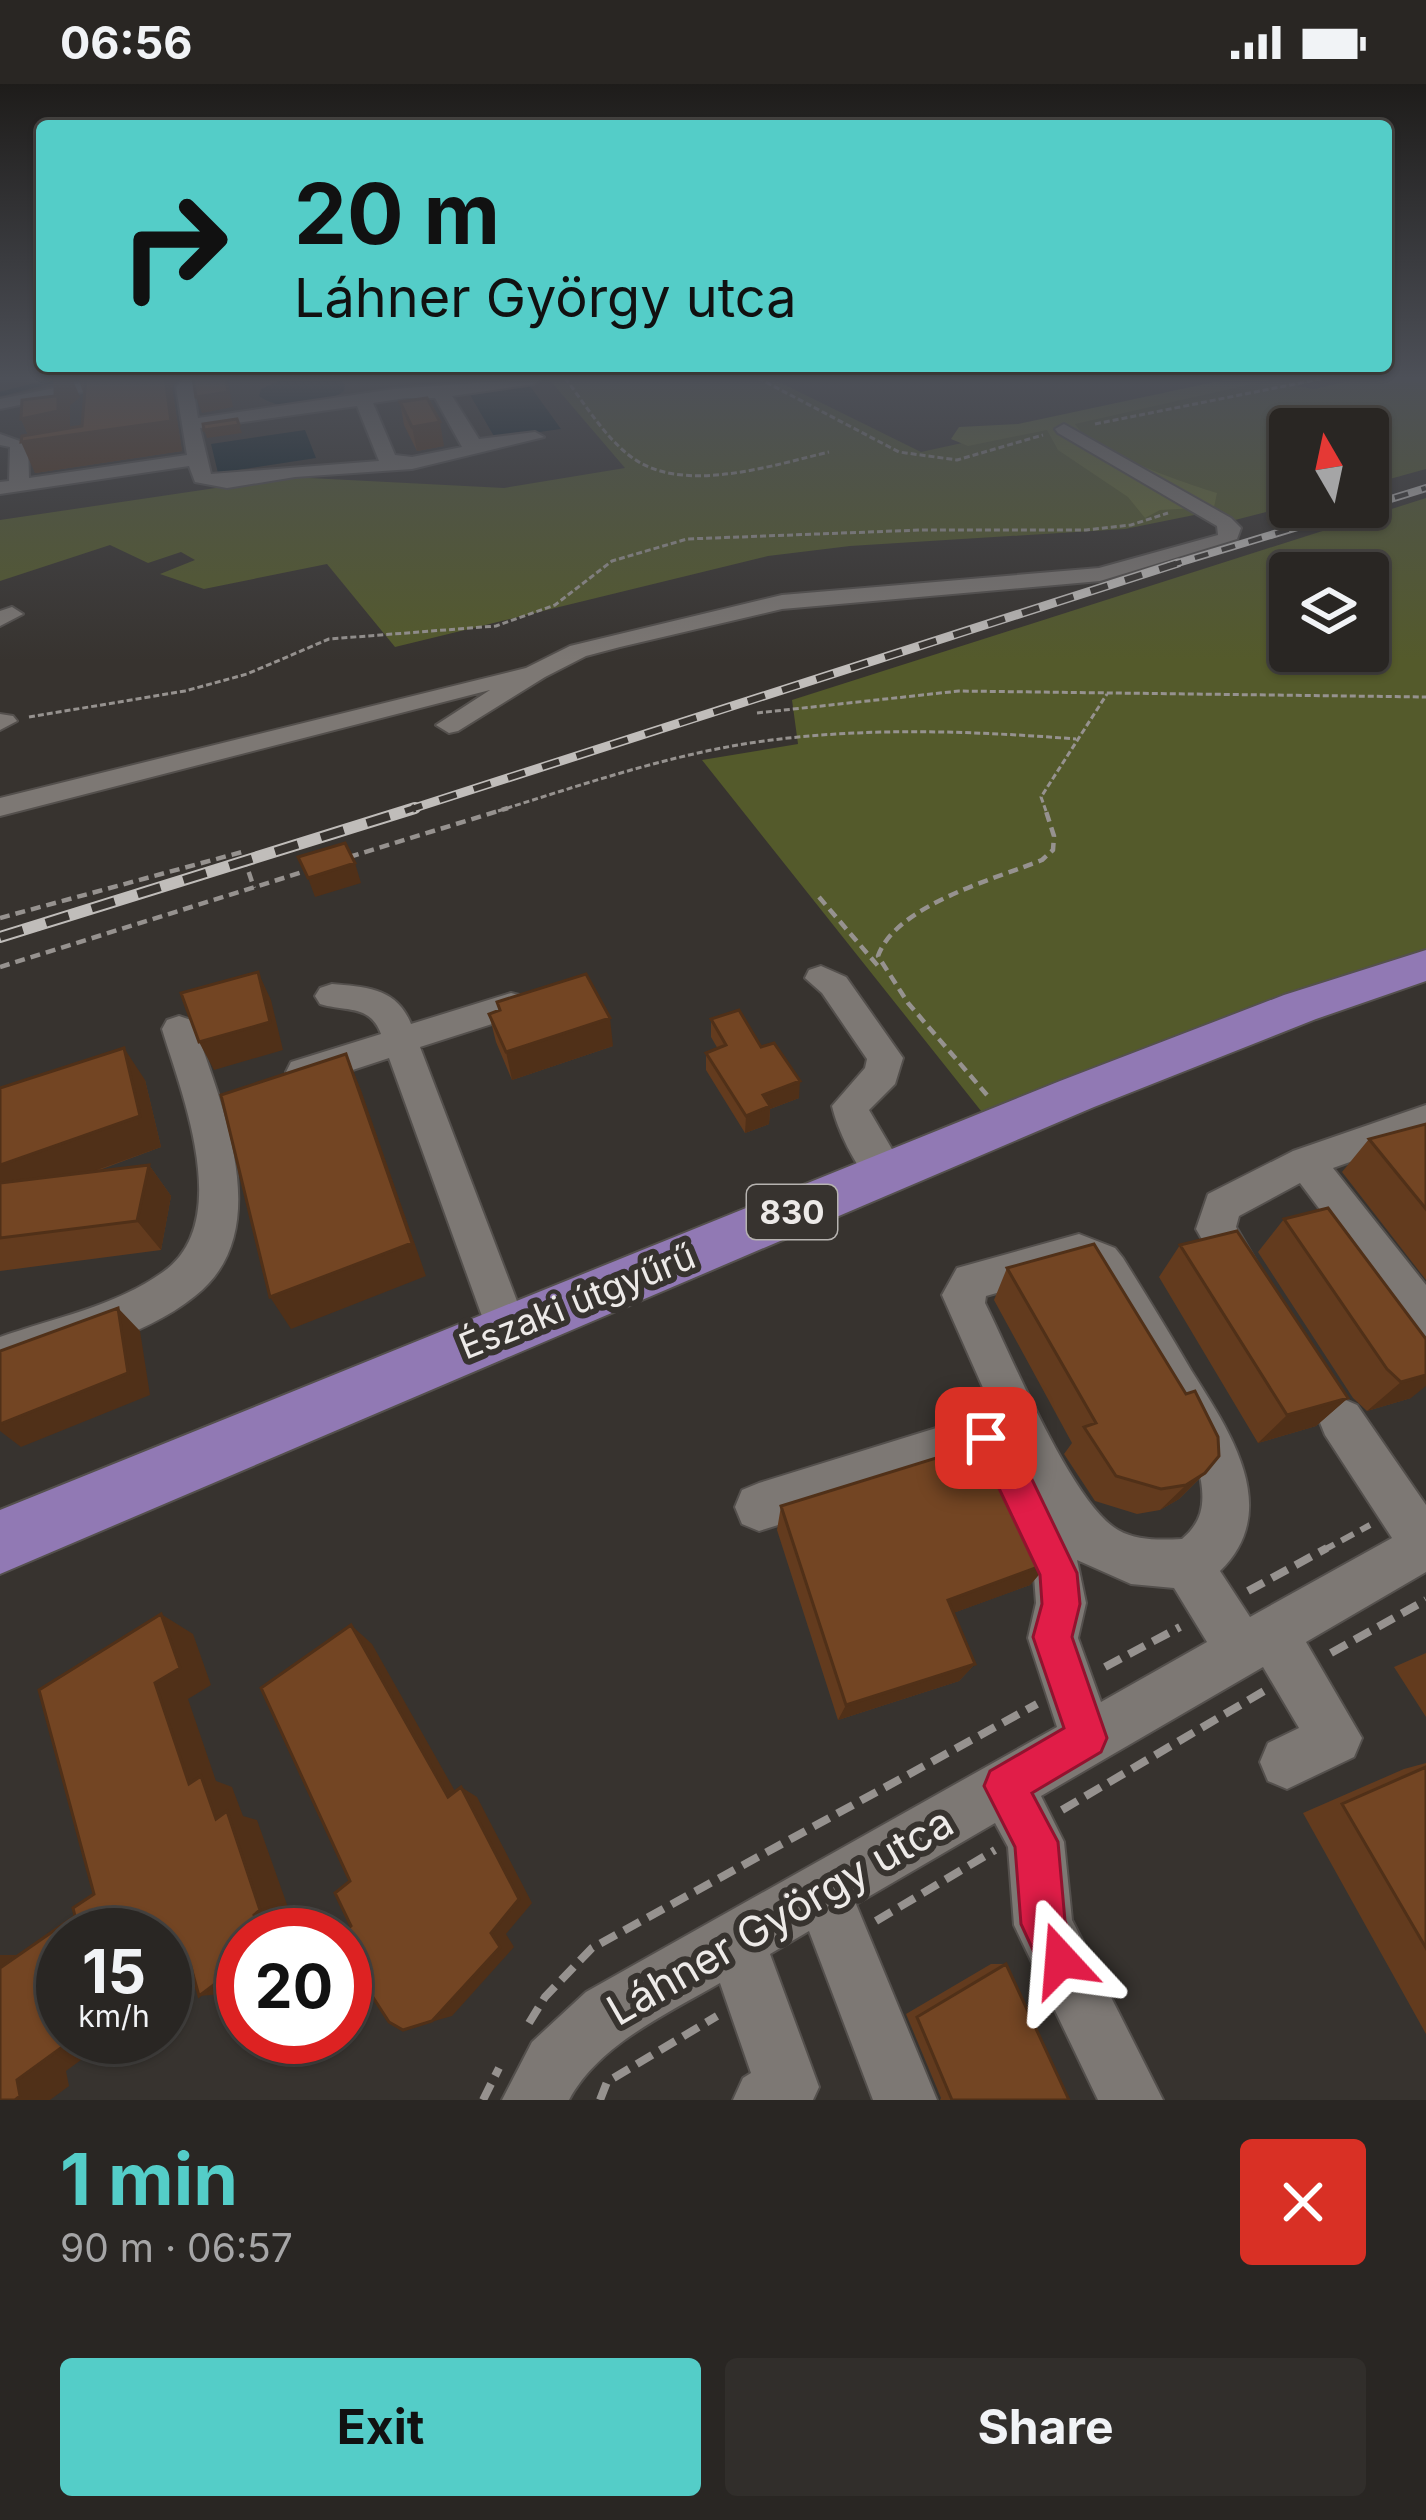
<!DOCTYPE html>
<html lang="en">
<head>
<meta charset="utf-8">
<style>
  :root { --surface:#292623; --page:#312e2b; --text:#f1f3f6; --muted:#a5a5a6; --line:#454341; --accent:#54cdc8 }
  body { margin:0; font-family:Inter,sans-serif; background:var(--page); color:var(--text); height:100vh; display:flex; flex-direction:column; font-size:45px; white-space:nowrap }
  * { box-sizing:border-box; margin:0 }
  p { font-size:39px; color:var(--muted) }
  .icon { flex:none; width:66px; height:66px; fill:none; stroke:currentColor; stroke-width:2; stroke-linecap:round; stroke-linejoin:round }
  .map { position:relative; height:2016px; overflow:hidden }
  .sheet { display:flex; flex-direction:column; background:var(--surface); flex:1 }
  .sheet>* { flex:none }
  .banner { position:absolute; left:36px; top:36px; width:1356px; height:252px; border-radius:12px; box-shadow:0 3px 9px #0004,0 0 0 3px var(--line); background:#54cdc8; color:#111; overflow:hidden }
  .needle { width:78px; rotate:351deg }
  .fabs { position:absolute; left:1269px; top:324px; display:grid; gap:24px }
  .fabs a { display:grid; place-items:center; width:120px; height:120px; border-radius:12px; background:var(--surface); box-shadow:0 3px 9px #0004,0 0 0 3px var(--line); font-size:60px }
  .speed { position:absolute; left:36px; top:1824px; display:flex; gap:24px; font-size:60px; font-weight:700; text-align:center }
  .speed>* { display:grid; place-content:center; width:156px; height:156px; border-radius:50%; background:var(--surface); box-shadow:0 3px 9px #0004,0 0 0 3px var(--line); line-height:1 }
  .speed small { font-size:30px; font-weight:400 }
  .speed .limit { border:18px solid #d22; background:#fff; color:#111 }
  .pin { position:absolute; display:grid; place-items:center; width:102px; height:102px; color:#fff; margin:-51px; border-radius:24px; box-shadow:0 6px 18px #0006 }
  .me { position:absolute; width:132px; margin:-66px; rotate:341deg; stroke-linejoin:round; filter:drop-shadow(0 0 9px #0008) }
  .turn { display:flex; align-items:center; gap:42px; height:252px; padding:0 60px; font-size:54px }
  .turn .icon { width:156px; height:156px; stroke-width:2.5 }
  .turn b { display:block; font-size:84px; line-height:102px }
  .round { display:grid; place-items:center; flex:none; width:126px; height:126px; border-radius:12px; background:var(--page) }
  .summary { display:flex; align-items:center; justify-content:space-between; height:204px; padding:0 60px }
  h1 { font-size:72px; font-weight:700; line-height:90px; color:var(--accent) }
  .primary-button { display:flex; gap:24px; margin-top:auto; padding:24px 60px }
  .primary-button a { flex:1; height:138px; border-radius:12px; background:var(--accent); color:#111; font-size:48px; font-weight:700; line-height:138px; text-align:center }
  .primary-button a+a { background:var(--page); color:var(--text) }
  .status { display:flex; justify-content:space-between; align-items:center; height:84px; padding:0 60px; background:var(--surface); direction:ltr }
  .status svg { height:33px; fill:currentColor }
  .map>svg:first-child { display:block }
  .green { fill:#545a2b; fill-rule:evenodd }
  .forest { fill:#666d34 }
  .water { fill:#071c25 }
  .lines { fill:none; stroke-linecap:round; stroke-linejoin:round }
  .stream { stroke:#071c25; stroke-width:4.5 }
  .minor-casing { stroke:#54504d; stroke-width:4 }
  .major-casing { stroke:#54504d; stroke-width:4 }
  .path-far3 { stroke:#96928f; stroke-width:3; stroke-dasharray:6 3; stroke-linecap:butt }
  .path-far2 { stroke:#96928f; stroke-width:4.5; stroke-dasharray:10 6; stroke-linecap:butt }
  .path-far1 { stroke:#96928f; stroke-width:6; stroke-dasharray:14 8; stroke-linecap:butt }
  .path { stroke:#96928f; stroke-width:8; stroke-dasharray:18 9; stroke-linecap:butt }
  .minor { fill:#7d7874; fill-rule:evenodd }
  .major { fill:#9179b4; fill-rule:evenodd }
  .rail-far2-casing { stroke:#c0bdba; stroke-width:8 }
  .rail-far1-casing { stroke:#c0bdba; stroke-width:9 }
  .rail-casing { stroke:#c0bdba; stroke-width:12 }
  .rail-far2 { stroke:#37332f; stroke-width:4.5; stroke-dasharray:14; stroke-linecap:butt }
  .rail-far1 { stroke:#37332f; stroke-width:6; stroke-dasharray:18; stroke-linecap:butt }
  .rail { stroke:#37332f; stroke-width:8; stroke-dasharray:24; stroke-linecap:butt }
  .wall { fill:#633b1e }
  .shaded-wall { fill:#503018 }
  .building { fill:#734523; stroke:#503018; stroke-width:3 }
  .route { fill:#e11d48; stroke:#92132f; stroke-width:3 }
  .labels { text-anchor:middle; stroke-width:12; stroke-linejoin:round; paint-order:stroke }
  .shield { fill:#37332f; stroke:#b6b3b0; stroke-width:3 }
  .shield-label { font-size:33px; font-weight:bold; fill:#edeae8 }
  .street-label { font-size:36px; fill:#edeae8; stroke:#37332f }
  .near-street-label { font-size:42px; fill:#edeae8; stroke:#37332f }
</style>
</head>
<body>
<div class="status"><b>06:56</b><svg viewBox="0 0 49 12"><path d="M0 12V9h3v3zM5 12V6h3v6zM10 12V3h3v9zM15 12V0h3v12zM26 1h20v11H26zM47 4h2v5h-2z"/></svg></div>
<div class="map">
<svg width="1426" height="2016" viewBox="0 0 1426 2016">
  <rect width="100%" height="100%" fill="#37332f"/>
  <path class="green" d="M548 294H771L921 368 1258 294H1330L1296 302 1314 305 1362 294H1426V385L1368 401V345H1290V422L1235 436 1214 427 1125 445 850 462 768 472 395 563 327 480 204 505 160 490 195 476 181 468 148 479 110 461 0 497V436L290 393 504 404 625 384Z
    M1426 414V884L997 1047 702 676 798 660 792 616ZM1290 489H1368V567H1290Z"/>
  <path class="forest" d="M1233 294H1279L1075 340C1091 367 1184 399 1217 409L1214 423 1160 426 1145 434 1128 413 1058 366 1047 346 968 362 951 355 959 343 1018 340Z"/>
  <path class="water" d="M284 294H336L345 300 344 307C322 323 282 329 259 312L261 305Z
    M530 302 561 345 495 354 469 309Z
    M305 346 316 374 218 389 211 360Z"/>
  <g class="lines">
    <path class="stream" d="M0 310 64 294"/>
    <g class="minor-casing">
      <path id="minor" d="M104 294H150L0 325V315Z
        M184 294H203L193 304 198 334 394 305 542 294 534 300 452 312 479 355 535 348 544 353 412 385 295 393 227 404 195 398 189 382 0 410V398L9 397 10 363 0 361V350L28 360 29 394 187 371 176 303ZM406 314H435L462 363 412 373 395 371 373 319ZM357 322 379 377 211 390 200 344Z
        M1064 340 1231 434 1241 444 1237 455 1100 497 782 525 620 563 586 572 545 593 458 647 449 649 436 641 490 606 0 732V714L526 584 570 562 782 511 1099 484 1218 451 1217 442 1058 349 1055 345Z
        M12 523 23 530 0 542V527Z
        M0 630 13 632 17 637 0 646Z
        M821 882 846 893 903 974 895 1000 869 1026 906 1089 901 1100C891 1103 881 1106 873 1099 855 1084 837 1044 832 1022L865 984 867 975 822 909 805 894 809 886Z
        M332 900C366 903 397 904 411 940L511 909 523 912 528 921 523 930 420 963 528 1246 522 1260 507 1266 492 1260 389 974 304 1002 291 998 286 988 291 978 381 950C370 920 346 928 320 920L315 912 320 904Z
        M179 932 191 936 196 945C222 1023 277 1148 195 1212 142 1255 63 1271 0 1293V1253C54 1234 116 1222 163 1188 234 1138 182 1011 162 945L167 936Z
        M1426 1021V1051L1333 1084 1426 1201V1252L1411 1247 1300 1099 1239 1132 1236 1143 1263 1189 1257 1202 1243 1207 1229 1202 1196 1145 1208 1110 1293 1067Z
        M1079 1150 1115 1164 1123 1174C1146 1211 1169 1248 1191 1286 1228 1345 1284 1425 1220 1487L1250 1533 1392 1454 1325 1351 1319 1336 1325 1321 1341 1314 1357 1321 1426 1421V1488L1306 1558 1362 1654 1354 1673 1287 1705 1268 1697 1260 1678 1268 1659 1299 1644 1263 1583 1041 1712 1064 1758 1072 1836 1163 2016H1098L1014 1841 1008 1763 995 1739 856 1820 937 2016H873L809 1847 770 1870 819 2003 813 2016H733L743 1994 751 1989 720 1899C667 1930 599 1960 569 2016H502L532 1958 586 1908 1057 1643 1028 1554 1036 1519 1034 1492 979 1378 759 1447 742 1440 735 1423 742 1406 759 1399 975 1332 999 1340 942 1211 957 1184ZM1078 1186 1095 1200C1119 1242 1195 1356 1201 1397 1205 1422 1201 1439 1182 1455 1161 1456 1137 1457 1118 1446 1072 1420 1011 1271 985 1219L986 1212ZM1077 1476 1131 1500 1174 1504 1207 1558 1101 1618 1078 1554 1086 1519Z"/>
    </g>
    <g class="major-casing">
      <path id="major" d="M1426 866V897L1316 935 1094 1023 0 1490V1426L1060 997 1284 911Z"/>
    </g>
    <path class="path-far3" d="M565 294C585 320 604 352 630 372 681 412 773 381 829 368
      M758 294 899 368 957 376 1043 351
      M1095 340 1325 294
      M757 629 959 607 1426 613
      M29 633 185 607 247 590 329 555 496 542 555 521 612 477 687 455 921 446H1086L1131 441 1168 429
      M498 727C584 700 675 669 764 657 868 643 972 647 1076 655
      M1046 727 1041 713 1107 610"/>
    <path class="path-far2" d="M349 773 508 724
      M819 813 878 882
      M0 834 242 768 254 804
      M0 883 309 786
      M987 1011 908 919 878 872C896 821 995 795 1042 776L1053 766 1054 752 1045 724"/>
    <path class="path-far1" d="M1322 1467 1370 1441"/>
    <path class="path" d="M1248 1507 1327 1464
      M1331 1569 1426 1516
      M1105 1583 1180 1543
      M1062 1726 1264 1607
      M876 1837 995 1766
      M529 1939 545 1913 592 1864 1037 1620
      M483 2016 499 1984
      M600 2016 607 1998 717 1932"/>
    <use href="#minor" class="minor"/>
    <use href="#major" class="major"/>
    <g class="rail-far2-casing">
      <path id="rail-far2" d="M1368 422 1426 404
        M1168 482 1364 423"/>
    </g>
    <g class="rail-far1-casing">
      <path id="rail-far1" d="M405 727 1178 479"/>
    </g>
    <g class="rail-casing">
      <path id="rail" d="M0 853 415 724"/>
    </g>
    <use href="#rail-far2" class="rail-far2"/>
    <use href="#rail-far1" class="rail-far1"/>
    <use href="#rail" class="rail"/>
  </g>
  <path class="wall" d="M78 294H176L172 304 182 367 35 389 28 351 21 335 55 312 80 313 70 321V344L82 342 84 311Z
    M400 318 444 362 417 367 404 341Z
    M497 918 613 962 512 996 496 958 489 930 499 927Z
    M711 935 761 963 799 1014 770 1025 769 1040 745 1049 706 986V969L718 965 711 953Z
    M145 996 161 1063 94 1088 149 1081 171 1112 161 1166 0 1187V1004Z
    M1426 1040V1196L1342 1088 1369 1055Z
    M1284 1135 1411 1314 1367 1327 1353 1314 1258 1168Z
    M1180 1161 1348 1314 1316 1342 1258 1359 1159 1193Z
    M1007 1184 1205 1389 1179 1415 1160 1426 1137 1430 1095 1417 1064 1370 1072 1359 994 1216Z
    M781 1422 1049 1479 1030 1501 953 1529 975 1580 959 1597 838 1636 777 1446Z
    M1426 1569V1633L1394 1583Z
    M1426 1679V1950L1303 1729 1404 1685Z
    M991 1880H1006L1069 2016H940L941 2014 906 1930Z"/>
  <path class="shaded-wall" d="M58 294H72L80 313 70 321V351L165 294H176L172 304 182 367 35 389 21 358 31 357 21 335 58 327Z
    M227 294 233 323 202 329 196 313Z
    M440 338 444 362 417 367 412 343Z
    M239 341 242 349 207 354 204 346Z
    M355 779 361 799 315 813 308 794Z
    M258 888 271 916 283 966 214 986 199 958Z
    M610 934 613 962 512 996 506 968Z
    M124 964 145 996 161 1063 0 1121V1081Z
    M346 970 361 1006 426 1192 291 1245 270 1213Z
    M800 997 799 1014 770 1025 769 1040 745 1049 746 1032 763 1011Z
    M149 1081 171 1112 161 1166 137 1137Z
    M118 1224 140 1247 150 1311 21 1363 0 1347V1340Z
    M1426 1291V1302L1411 1314 1367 1327 1401 1298Z
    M1348 1314 1316 1342 1258 1359 1287 1331Z
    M1205 1389 1179 1415 1160 1426 1186 1401Z
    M1049 1479 1030 1501 934 1536 948 1516Z
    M161 1530 193 1550 211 1601 188 1615 216 1697 232 1703 243 1732 257 1736 290 1829 284 1834 290 1851H261L216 1735 189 1700 155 1599Z
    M351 1541 372 1560 464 1723 448 1713Z
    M975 1580 959 1597 838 1636 846 1621Z
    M461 1703 477 1713 532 1819 506 1850 514 1863 452 1932 403 1946 491 1849Z
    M0 1871H40L0 1887Z
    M243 1879V1902L234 1909 199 1912Z
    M191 1883H226L165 1927V1902Z
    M76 1953H112L66 1987 69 2002 50 2016H15L17 1996Z"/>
  <path class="building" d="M55 294H58V327L21 335 22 316 55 312Z
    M86 294H165L171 337 21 358 22 352 82 342Z
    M193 294H226L228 308 196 313Z
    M427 314 440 338 412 343 400 318Z
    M237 335 239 341 204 346 203 340Z
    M345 759 355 779 308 794 298 773Z
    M258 888 270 938 199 958 181 909Z
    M586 890 610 934 506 968 489 930 500 926 497 918Z
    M739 926 761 963 774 959 800 997 763 1011 770 1022 746 1032 706 969 726 961 711 935Z
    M124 964 140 1032 0 1081V1004Z
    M346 970 412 1159 270 1213 221 1011Z
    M1426 1040V1125L1369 1055Z
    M149 1081 137 1137 0 1154V1099Z
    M1328 1124 1426 1255V1291L1401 1298 1387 1285 1284 1135Z
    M1237 1147 1348 1314 1287 1331 1180 1161Z
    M1094 1160 1186 1310 1195 1307 1218 1353 1219 1372 1205 1389 1186 1401 1161 1405 1116 1392 1084 1343 1096 1339 1007 1184Z
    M118 1224 128 1289 0 1340V1267Z
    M991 1357 1049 1479 948 1516 975 1580 846 1621 781 1422Z
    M161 1530 180 1584 155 1599 189 1700 201 1692 216 1735 227 1727 260 1826 254 1831 261 1851H243V1879L199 1912 191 1883 165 1902V1851H63V1953H76L17 1996 20 2012 15 2016H0V1884L75 1832 73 1824 94 1810 39 1606Z
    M351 1541 448 1713 461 1703 519 1815 491 1849 500 1863 432 1937 403 1946 389 1938 345 1870V1851H341L351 1842 335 1809 350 1797 261 1604Z
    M1426 1683V1864L1342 1720Z
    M1006 1880 1069 2016H952L917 1933Z"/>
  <linearGradient id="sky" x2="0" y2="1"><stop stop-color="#1e1c1a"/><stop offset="0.51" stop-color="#4d5058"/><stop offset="1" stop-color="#4d5058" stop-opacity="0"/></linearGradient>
  <rect width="1426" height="577" fill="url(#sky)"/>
  <path class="route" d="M986 1338 1013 1356 1077 1489 1080 1520 1072 1553 1107 1654 1101 1668 1032 1709 1058 1758 1065 1837 1083 1876 1077 1892 1061 1898 1045 1892 1021 1840 1015 1763 984 1702 990 1687 1064 1644 1033 1553 1042 1520 1040 1491 988 1381 968 1354 973 1343Z"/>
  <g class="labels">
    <rect class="shield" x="747" y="1101" width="90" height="54" rx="9"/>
    <g class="shield-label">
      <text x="792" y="1140">830</text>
    </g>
    <g class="street-label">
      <text transform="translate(577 1217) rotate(-22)" y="13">Északi útgyűrű</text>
    </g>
    <g class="near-street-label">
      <text transform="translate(780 1832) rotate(-30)" y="15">Láhner György utca</text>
    </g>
  </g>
</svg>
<div class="fabs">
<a><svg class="needle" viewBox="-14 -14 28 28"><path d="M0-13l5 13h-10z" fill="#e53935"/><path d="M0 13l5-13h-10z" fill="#a5a5a6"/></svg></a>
<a><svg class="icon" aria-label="layers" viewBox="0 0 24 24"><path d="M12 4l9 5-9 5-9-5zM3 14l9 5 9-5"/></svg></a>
</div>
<div class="speed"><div>15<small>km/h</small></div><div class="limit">20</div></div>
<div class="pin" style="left:986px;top:1354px;background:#d93025"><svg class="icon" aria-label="arrive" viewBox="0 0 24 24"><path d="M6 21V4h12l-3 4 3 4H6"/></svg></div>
<svg class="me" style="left:1061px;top:1876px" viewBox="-20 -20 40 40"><path d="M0-17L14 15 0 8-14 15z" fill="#e11d48" stroke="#fff" stroke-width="4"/></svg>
<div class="banner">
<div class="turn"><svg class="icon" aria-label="right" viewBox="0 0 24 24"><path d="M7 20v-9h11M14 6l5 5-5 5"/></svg><div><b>20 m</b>Láhner György utca</div></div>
</div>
</div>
<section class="sheet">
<div class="summary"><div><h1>1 min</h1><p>90 m · 06:57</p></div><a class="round" style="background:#d93025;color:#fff"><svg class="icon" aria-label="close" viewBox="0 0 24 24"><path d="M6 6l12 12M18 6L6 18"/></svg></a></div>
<div class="primary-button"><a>Exit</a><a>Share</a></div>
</section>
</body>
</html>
